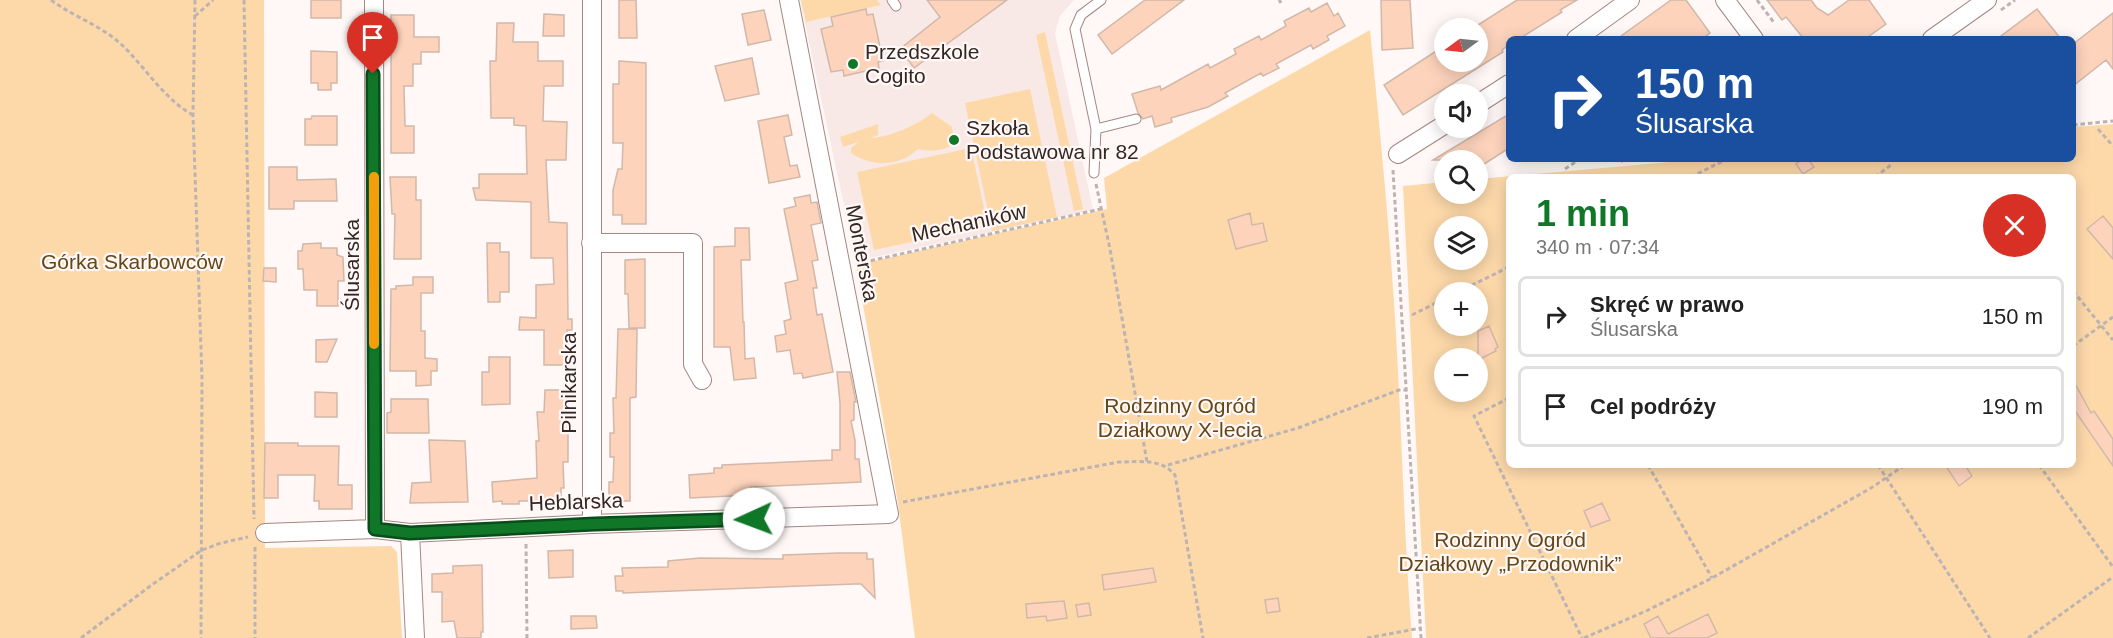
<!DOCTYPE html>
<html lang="pl">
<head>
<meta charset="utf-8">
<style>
  :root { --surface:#fff; --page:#f6f6f6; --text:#222; --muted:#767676; --line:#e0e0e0; --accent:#107729 }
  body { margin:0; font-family:Arial,sans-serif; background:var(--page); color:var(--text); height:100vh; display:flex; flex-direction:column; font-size:22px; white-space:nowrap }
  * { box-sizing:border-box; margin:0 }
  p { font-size:20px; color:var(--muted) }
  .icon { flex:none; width:33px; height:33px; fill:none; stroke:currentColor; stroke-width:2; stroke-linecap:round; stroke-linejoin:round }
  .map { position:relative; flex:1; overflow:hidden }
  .sheet { position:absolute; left:1506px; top:174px; width:570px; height:294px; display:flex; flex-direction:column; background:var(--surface); border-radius:9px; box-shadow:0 3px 15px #0003 }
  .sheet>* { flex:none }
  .banner { position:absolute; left:1506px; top:36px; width:570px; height:126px; border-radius:9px; box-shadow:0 3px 15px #0003; background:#1a4fa0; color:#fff; overflow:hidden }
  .needle { width:39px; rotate:255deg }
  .buttons { position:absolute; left:1434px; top:18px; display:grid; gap:12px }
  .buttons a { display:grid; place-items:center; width:54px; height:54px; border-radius:50%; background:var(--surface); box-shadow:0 3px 15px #0003; font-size:30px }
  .pin { position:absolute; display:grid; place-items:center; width:51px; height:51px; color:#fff; margin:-62px -26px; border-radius:50% 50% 50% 0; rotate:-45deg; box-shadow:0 0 6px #0007 }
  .pin .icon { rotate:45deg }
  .me { position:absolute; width:66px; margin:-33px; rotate:268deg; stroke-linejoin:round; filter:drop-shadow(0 0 4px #0008) }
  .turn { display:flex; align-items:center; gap:21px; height:126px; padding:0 30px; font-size:27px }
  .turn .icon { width:78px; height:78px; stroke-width:2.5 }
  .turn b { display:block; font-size:42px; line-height:51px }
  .round { display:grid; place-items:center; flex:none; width:63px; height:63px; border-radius:32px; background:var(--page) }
  .overview { display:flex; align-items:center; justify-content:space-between; height:102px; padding:0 30px }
  h1 { font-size:36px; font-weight:700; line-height:45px; color:var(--accent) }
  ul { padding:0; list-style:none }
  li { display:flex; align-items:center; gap:18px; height:81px; margin:0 12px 9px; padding:0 18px; border:3px solid var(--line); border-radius:9px }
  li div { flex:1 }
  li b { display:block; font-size:22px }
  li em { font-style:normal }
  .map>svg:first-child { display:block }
  .built { fill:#f9e9e6 }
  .green { fill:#fdd9aa; fill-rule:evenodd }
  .building { fill:#fdd3bc; stroke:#d2b8a9; stroke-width:1.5 }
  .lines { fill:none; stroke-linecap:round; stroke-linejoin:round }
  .lane-casing { stroke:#a48783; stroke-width:11 }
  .street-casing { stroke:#a48783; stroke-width:20 }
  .path { stroke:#bcb3b2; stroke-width:3; stroke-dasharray:4.5 3; stroke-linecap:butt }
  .lane { stroke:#fff; stroke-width:9 }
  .street { stroke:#fff; stroke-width:18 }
  .route-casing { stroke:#0a4d1b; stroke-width:15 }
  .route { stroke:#107729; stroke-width:10 }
  .slow { stroke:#f59e0b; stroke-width:10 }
  .poi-dot { fill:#107729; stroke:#fff8f7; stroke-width:2 }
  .labels { text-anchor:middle; stroke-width:4.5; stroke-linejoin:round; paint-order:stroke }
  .poi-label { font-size:21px; fill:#332725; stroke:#fff8f7; text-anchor:start }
  .street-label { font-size:21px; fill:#332725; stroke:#fff8f7 }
  .park-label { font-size:21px; fill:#644617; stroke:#fff8f7 }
</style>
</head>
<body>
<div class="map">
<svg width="2113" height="638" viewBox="0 0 2113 638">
  <rect width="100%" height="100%" fill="#fff8f7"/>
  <path class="built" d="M800 0H1074L1060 16 1055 33 1093 210 856 261Z"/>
  <path class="green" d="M0 0H264L265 548 391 546 397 552 402 638H0Z
    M801 0H877L881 5 806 22Z
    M1370 30C1380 131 1390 232 1396 334 1402 435 1404 537 1412 638H915L898 503 856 265 1107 209 1104 178Z
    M1045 32 1083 209 1074 211 1036 35Z
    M1030 89 1057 217 992 231 965 103Z
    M932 113 952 127 955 143C945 151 930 152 918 149 900 167 871 167 851 153V148L858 142 843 147 840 137 878 124V135L870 138C890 137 916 126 932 113Z
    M2113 124V638H1426L1403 186 1444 182V194H1478V179L1704 159H2073V127ZM1509 177H2073V465H1509ZM1444 226H1478V260H1444ZM1444 292H1478V326H1444ZM1444 358H1478V392H1444Z
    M971 148 988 226 874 250 857 172Z"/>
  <path class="building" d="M311 0H341V18H311Z
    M619 0H636L637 38H619Z
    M927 0H1007L914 68 900 49 940 17Z
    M1145 0H1184L1112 54 1098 35Z
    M1381 0H1410L1413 48 1382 50Z
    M1517 0H1577L1560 10 1562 12 1519 39H1509V45L1502 50 1503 52 1403 115 1384 85 1444 46V62H1478V25Z
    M1671 0H1686L1710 33 1702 39H1617Z
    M1767 0H1811L1817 8 1828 15 1849 0H1869L1886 24 1865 39H1804L1786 17 1782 20Z
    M1327 3 1334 16 1338 13 1345 26 1327 36 1329 40 1313 49 1311 45 1276 64 1279 68 1263 76 1261 73 1225 93 1228 96 1208 107 1171 118 1172 122 1155 127 1152 116 1143 119 1138 113 1132 94 1160 86 1161 90 1208 64 1210 68 1236 54 1234 49 1259 36 1261 40 1286 26 1284 21 1309 8 1311 12Z
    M866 9 867 15 873 14 883 61 878 62 879 68 844 76 843 70 831 72 821 29 833 26 831 17Z
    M2037 9 2061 39H1997Z
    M764 10 771 40 748 45 742 14Z
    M2113 13V69L2106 60 2073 86V44Z
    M544 14 564 15V36H543Z
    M391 15H414V37H439V52H421V64H413V86H404L405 126H414V153H391Z
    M497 23H514L513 42H538V61H563V86H544L543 121 567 122 566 160H546L549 222 567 223 568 319H572V330H567V365H544V330H519L520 317 536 318V285L554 284 553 258H531V202L476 200 473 188H479V174H527L526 126 514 125V118H491L490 61H496Z
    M311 51 337 52V83H331V90H318V83H311Z
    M752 58 759 94 725 101 715 66Z
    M619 61 646 63V224H622V215H613V190L618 169H622L623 143H613V84H619Z
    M1509 114V148L1478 168V160H1433Z
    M788 115 792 135 784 137 790 166 797 165 800 177 769 183 758 121Z
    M312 116H337V145H305V119H311Z
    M1803 159H1808L1814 167 1803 174 1796 164Z
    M269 167H297V180L336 179 337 201H294V209H269Z
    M390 177H416V200H421V259H394L395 214H392Z
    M810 195 811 203 817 202 821 223 811 225 818 260 812 261 817 288H813L817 315 822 314 833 372 803 378 802 373 794 374 790 350 777 352 775 336 786 334 784 321 791 319 785 283 798 280 784 209 796 206 794 198Z
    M1250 213 1252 225 1263 223 1267 241 1236 249 1228 220Z
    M2103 216 2113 228V259L2087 229Z
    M735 228H749L750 260H741L743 322H744L745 359 754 358 756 378 734 380 730 347H714V247L735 246Z
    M321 243V248H337V255L343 257 344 281H338V306H317V290H304L303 269H298V251H302L303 244Z
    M487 243H500V252H509V292H500V302H488Z
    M645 259V328H629L628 294H625V260Z
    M264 268H276V282L263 281Z
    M413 277H433V293H421V331H425V358L437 359V371H431V385L416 386V371H390L391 289H396V286L413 285Z
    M1489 326 1498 347 1495 349 1496 351 1478 360V331Z
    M618 329H637L636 397 630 398V501H609V482H613L614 457H610V433H614L613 398H616Z
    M337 339 327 362H316V340Z
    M489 357H510V404L482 405V372H489Z
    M837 372H850L856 402H854V420L851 421 855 440V459H859L861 482 751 487V495L690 498 689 475 714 473V468H722V465L832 460V450H840V403Z
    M2073 380 2091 413 2094 411 2113 439V466L2073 408Z
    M545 390H568V462H563L564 488H561V501H519V504H502V501L493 502 492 482 537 478 536 441H539L537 412H544Z
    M315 392 337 393V417H315Z
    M391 399H428L429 433H387V413L391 412Z
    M429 440 465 441 468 502 410 503 412 483 431 482Z
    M265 443H298V446H339L338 485H352V509H319V501H314L315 475H278V498H264Z
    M1945 465H1965L1972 476 1959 486Z
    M1602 503 1610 520 1591 527 1584 511Z
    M573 550V577L549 578 548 551Z
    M838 553H867V559H873L875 598 861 584H855L623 593V591H616L615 576H623L622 568 668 567V561L700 558 783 559V555Z
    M482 565 483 632H481V638H457L454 621 442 622V592H432V574L453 573V566Z
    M1153 568 1156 582 1104 590 1102 575Z
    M1278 598 1280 611 1267 613 1265 600Z
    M1064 601 1067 618 1047 621 1046 616 1027 618 1026 604Z
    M1089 603 1091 615 1078 617 1076 605Z
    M1708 614 1717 633 1707 638H1651L1644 624 1658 616 1668 634Z
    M571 616H596L597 628 571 629Z"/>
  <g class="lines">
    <g class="lane-casing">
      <path id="lane" d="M892 0 896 6
        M1096 129 1136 119
        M1094 173 1096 129 1075 29 1081 15 1101 0"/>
    </g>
    <g class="street-casing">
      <path id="street" d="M374 0 375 529
        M1725 0 1754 39
        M1576 39 1630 0
        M1932 39 1987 0
        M1478 104 1509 84
        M1398 154 1444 125
        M591 243H693V364L702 380
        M592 524V0
        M265 533 375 529 410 533 592 524 889 514 789 0
        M410 533 415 638"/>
    </g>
    <path class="path" d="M51 0C74 17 100 25 121 44 145 67 164 99 193 115
      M195 0 193 115 202 378 201 638
      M244 0 254 519
      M1279 0 1281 3
      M1757 0 1775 24
      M2001 10 2015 0
      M195 16 213 0
      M2073 125 2113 121
      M2098 129 2113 146
      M1620 159 1623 162
      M1565 169 1580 159
      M1393 170 1421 638
      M1691 177 1723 161
      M1875 177 1891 165
      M1096 184 1110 249 1147 462
      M856 264 1101 209
      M2073 291 2113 340
      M1458 292 1509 267
      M1412 315 1444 299
      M2073 346 2113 317
      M1509 398 1474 416 1582 638
      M1168 465 1298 428 1399 390H1406
      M1648 465 1712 578
      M1878 465 1990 638
      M2039 465 2113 567
      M903 502 1119 462C1140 462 1161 458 1175 475L1203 638
      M526 544 527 638
      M255 547V638
      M81 638 153 584 202 550 221 543 248 537
      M1367 638 1421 628
      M1584 638 1646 611 1712 578 1871 488 1905 465
      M2028 638 2113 577"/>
    <use href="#lane" class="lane"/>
    <use href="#street" class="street"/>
  </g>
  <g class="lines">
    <g class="route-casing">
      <path id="route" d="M373 74 375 529 410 533 595 524 754 519"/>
    </g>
    <use href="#route" class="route"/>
    <path class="slow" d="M374 177V344"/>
  </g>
  <g class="poi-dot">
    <circle cx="853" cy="64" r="6"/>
    <circle cx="954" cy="140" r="6"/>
  </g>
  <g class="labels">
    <g class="poi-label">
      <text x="865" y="59">Przedszkole<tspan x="865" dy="24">Cogito</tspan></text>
      <text x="966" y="135">Szkoła<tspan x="966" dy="24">Podstawowa nr 82</tspan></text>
    </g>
    <g class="street-label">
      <text transform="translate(969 223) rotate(-12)" y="7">Mechaników</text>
      <text transform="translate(862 253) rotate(79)" y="7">Monterska</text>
      <text transform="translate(352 265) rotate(-90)" y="7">Ślusarska</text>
      <text transform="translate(569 383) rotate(-90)" y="7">Pilnikarska</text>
      <text transform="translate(576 502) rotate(-2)" y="7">Heblarska</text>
    </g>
    <g class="park-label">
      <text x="132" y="269">Górka Skarbowców</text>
      <text x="1180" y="413">Rodzinny Ogród<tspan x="1180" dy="24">Działkowy X-lecia</tspan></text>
      <text x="1510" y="547">Rodzinny Ogród<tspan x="1510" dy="24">Działkowy „Przodownik”</tspan></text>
    </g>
  </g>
</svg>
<div class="buttons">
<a><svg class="needle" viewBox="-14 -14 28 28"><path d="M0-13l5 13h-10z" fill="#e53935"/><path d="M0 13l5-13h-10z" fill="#767676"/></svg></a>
<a><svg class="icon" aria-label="sound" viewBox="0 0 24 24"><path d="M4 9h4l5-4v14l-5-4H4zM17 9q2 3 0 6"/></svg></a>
<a><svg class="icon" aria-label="search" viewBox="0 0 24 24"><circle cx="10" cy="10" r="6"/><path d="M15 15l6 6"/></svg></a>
<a><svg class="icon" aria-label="layers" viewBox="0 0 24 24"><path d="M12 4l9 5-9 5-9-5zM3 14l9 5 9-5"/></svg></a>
<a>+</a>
<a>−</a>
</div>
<div class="pin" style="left:373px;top:74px;background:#d93025"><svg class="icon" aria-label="arrive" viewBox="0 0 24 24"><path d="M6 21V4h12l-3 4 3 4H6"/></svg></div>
<svg class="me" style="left:754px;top:519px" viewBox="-20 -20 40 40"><circle r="19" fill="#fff"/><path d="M0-13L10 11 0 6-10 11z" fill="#107729"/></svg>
<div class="banner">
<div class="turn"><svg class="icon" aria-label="right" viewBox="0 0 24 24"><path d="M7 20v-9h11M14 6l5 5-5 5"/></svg><div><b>150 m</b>Ślusarska</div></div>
</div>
<section class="sheet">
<div class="overview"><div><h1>1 min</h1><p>340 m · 07:34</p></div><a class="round" style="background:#d93025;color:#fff"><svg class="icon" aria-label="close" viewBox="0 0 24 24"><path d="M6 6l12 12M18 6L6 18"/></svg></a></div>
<ul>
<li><svg class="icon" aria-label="right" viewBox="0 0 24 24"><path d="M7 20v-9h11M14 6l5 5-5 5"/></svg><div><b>Skręć w prawo</b><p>Ślusarska</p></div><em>150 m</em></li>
<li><svg class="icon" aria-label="arrive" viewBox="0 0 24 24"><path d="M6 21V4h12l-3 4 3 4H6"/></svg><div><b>Cel podróży</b></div><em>190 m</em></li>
</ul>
</section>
</div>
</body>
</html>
